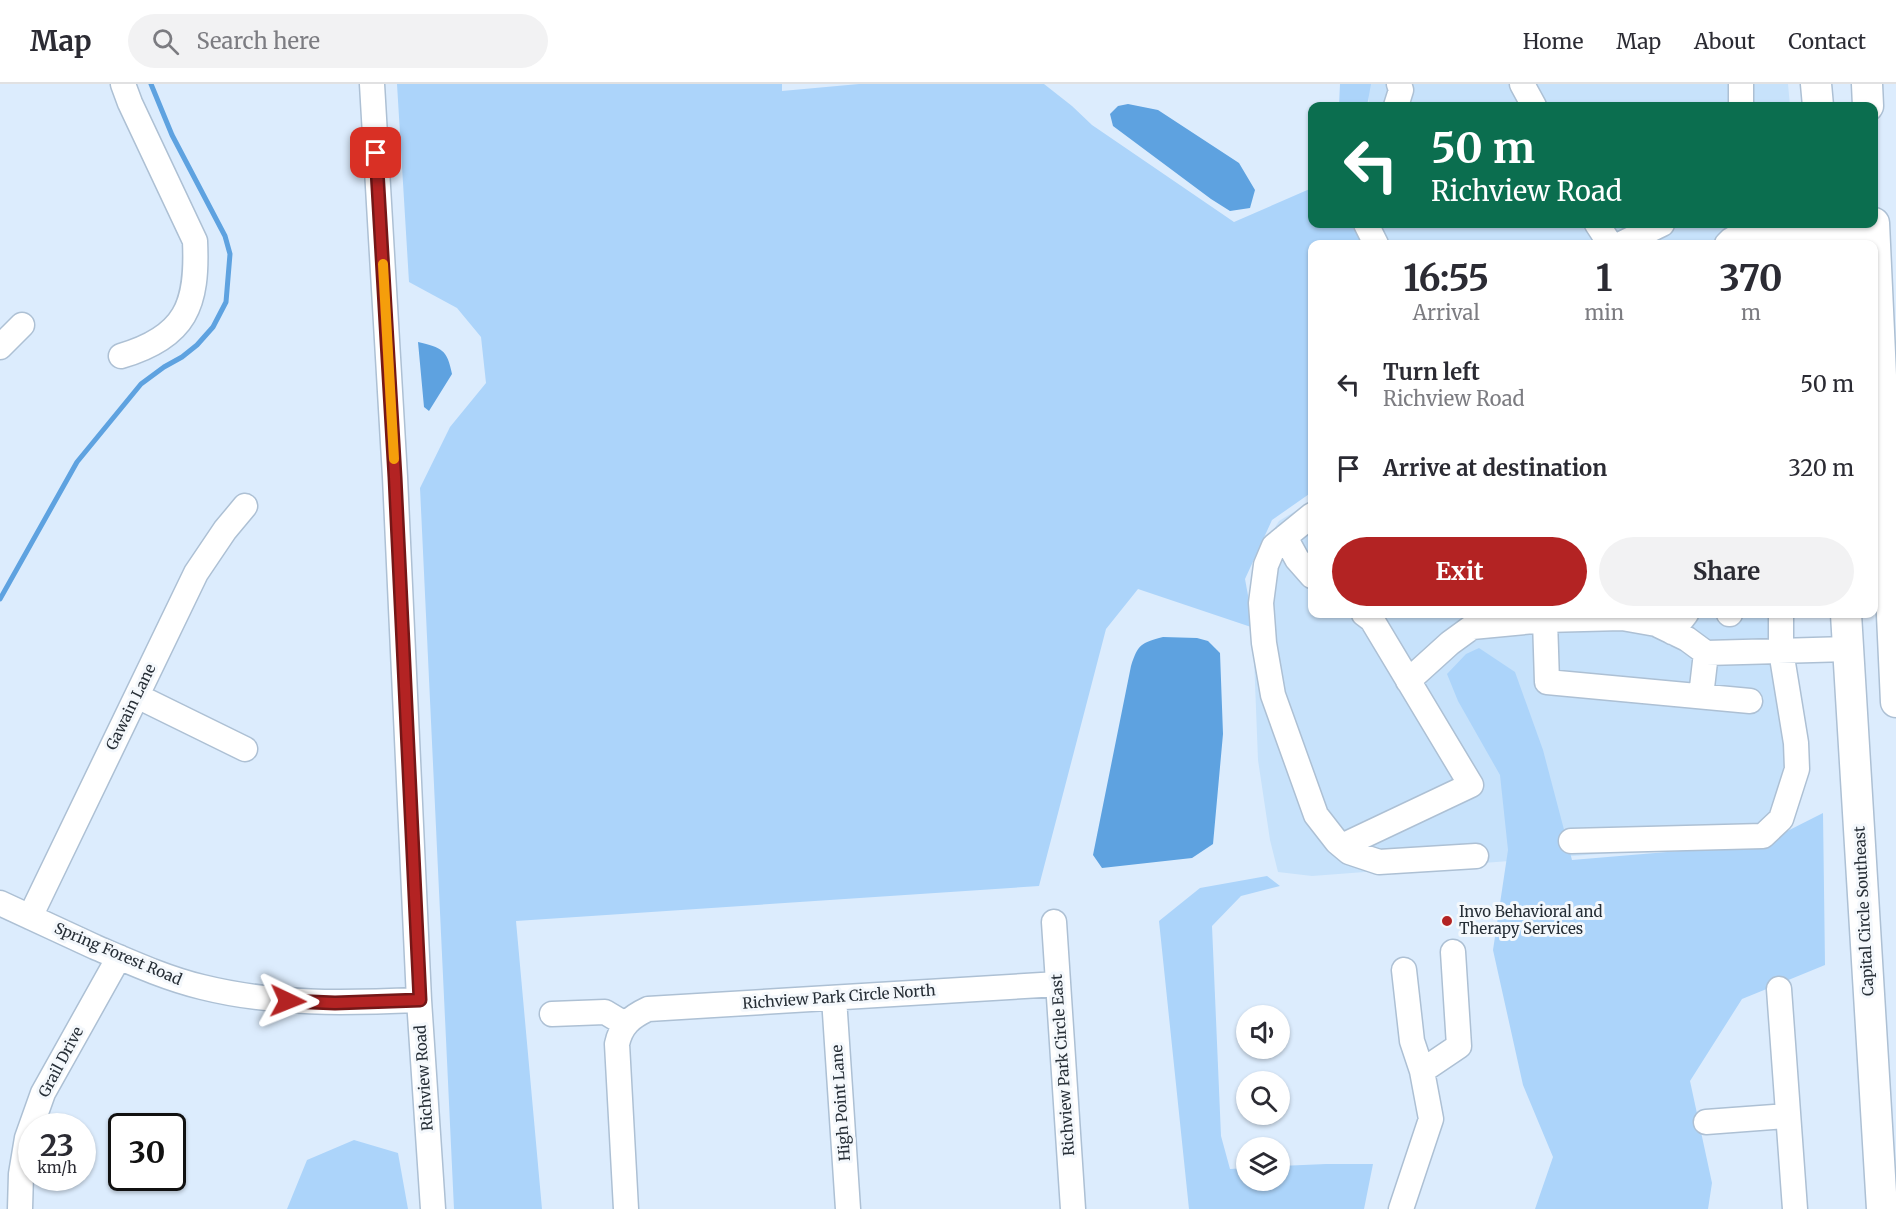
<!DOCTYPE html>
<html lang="en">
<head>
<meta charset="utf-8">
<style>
  :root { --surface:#fff; --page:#f2f2f3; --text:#2b2b33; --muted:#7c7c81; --line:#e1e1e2; --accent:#b32323 }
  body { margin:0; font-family:Merriweather,serif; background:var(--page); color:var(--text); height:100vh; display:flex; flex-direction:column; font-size:22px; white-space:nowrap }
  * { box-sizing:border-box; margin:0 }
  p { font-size:20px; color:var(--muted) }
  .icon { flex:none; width:33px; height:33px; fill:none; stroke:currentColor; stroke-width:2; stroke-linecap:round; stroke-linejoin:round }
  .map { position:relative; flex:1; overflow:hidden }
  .panel { position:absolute; left:1308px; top:156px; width:570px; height:378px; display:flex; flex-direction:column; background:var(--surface); border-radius:12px; box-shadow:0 2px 4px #0004 }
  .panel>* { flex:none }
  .top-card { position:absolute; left:1308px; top:18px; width:570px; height:126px; border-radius:12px; box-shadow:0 2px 4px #0004; background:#0b6e4f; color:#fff; overflow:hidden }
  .fabs { position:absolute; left:1236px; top:921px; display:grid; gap:12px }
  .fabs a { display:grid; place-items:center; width:54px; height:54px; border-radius:50%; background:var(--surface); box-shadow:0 2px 4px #0004; font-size:30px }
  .speed { position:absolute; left:18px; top:1029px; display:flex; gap:12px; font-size:30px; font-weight:700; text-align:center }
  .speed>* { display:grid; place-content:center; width:78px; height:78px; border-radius:50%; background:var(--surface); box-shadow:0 2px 4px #0004; line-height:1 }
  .speed small { font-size:15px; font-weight:400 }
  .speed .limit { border:3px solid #111; border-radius:9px; background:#fff; color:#111 }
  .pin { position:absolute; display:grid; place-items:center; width:51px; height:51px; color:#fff; margin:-26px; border-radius:12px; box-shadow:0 3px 9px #0006 }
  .me { position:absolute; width:66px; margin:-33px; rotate:92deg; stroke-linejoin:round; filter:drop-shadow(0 0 4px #0008) }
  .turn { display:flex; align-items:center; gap:21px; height:126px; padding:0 24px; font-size:27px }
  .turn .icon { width:78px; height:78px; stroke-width:2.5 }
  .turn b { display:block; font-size:42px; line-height:51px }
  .eta { display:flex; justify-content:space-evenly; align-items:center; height:102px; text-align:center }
  .eta b { font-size:36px; font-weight:700; line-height:42px }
  .primary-button { display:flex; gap:12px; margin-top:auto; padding:12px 24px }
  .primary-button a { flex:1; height:69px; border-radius:36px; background:var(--accent); color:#fff; font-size:24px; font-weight:700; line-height:69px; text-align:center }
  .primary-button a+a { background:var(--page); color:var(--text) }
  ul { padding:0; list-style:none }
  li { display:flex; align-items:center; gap:18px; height:84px; padding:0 24px }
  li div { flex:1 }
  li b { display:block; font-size:22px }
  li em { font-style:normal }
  header { display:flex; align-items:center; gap:36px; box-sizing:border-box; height:84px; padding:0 30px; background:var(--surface); border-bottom:2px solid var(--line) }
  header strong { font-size:28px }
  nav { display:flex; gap:33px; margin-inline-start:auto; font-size:21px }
  .search { width:420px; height:54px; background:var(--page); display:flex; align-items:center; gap:15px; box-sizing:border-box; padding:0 21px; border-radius:33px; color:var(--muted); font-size:22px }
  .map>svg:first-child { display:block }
  .built { fill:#c7e2fb }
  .green { fill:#acd4fa }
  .water { fill:#5ea2e0 }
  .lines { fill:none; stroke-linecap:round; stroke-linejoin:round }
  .stream { stroke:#5ea2e0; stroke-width:5 }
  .minor-casing { stroke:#adc0d4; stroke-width:27 }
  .major-casing { stroke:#adc0d4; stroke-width:33 }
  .minor { stroke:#fff; stroke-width:24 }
  .major { stroke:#fff; stroke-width:30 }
  .route-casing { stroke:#741717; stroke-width:15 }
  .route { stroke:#b32323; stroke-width:10 }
  .slow { stroke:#f59e0b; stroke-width:10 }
  .poi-dot { fill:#b32323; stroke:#f4f8fc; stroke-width:2 }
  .labels { text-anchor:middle; stroke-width:6; stroke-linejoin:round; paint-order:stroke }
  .street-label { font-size:15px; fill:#262e36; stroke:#f4f8fc }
  .poi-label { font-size:15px; fill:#262e36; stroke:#f4f8fc; text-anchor:start }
</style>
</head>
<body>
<header>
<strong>Map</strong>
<div class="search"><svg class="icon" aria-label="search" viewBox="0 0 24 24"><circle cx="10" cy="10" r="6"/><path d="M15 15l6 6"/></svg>Search here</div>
<nav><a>Home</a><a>Map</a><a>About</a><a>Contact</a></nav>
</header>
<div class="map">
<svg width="1896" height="1125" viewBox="0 0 1896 1125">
  <rect width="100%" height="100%" fill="#dcecfd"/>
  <path class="built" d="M1367 0H1788L1790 22H1369Z
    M1352 140H1797L1798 160H1364Z
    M1312 417V530H1787L1803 660 1757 758 1312 792 1278 788 1270 756 1258 676 1251 496 1264 461 1279 437Z"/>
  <path class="green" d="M397 0H782V7L859 0H1044L1072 22 1092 41 1234 138 1312 104V140H1351L1362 160H1312V408L1272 436 1245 495 1254 544 1138 505 1106 545 1039 802 516 837 542 1125H454L420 404 450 343 486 299 481 253 457 224 409 198Z
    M1340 0H1371L1367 22H1339Z
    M1479 564 1515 588 1543 666 1572 776 1762 760 1823 729 1825 881 1742 915 1690 997 1712 1099 1708 1125H1535L1553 1073 1523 1001 1493 866 1508 766 1500 691 1458 617 1447 590 1466 570Z
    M1267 792 1280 802 1241 812 1212 842 1221 1052 1230 1085 1246 1084V1096H1280V1082L1326 1080H1373L1364 1125H1189L1159 837 1200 804Z
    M354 1056 398 1069 408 1125H287L307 1076Z"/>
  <path class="water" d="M1128 20 1158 26 1239 79 1255 106 1250 124 1230 127 1211 115 1113 42 1110 30 1118 22Z
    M418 258C442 264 447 265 452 290L429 327 424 323Z
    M1163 553 1197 554 1208 557 1220 569 1223 650 1213 760 1192 774 1102 784 1093 771 1131 582C1138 560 1141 559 1163 553Z"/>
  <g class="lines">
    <path class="stream" d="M0 515 77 378 141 300 164 283 182 273 197 261 213 243 226 218 230 170 225 152 172 51 151 0"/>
    <g class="minor-casing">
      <path id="minor" d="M372 0 395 393 419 916 433 1125
        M1522 0 1534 22
        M1741 0V22
        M1396 22 1401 6 1399 0
        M1366 140 1376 160
        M1597 140 1610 160
        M1621 160 1662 140
        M1727 160 1731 156 1743 149 1825 144
        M0 263 22 241
        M121 272C186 253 198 221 195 157L130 19 123 0
        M1312 431 1274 462 1266 481 1261 519 1264 559 1273 611 1316 731 1337 758 1349 768 1379 778 1476 772
        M1285 453 1297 475 1312 492
        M1729 530H1730
        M1545 536 1547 598 1750 617
        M1672 548 1686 530
        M1408 597 1450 559 1472 543 1545 536 1622 534 1656 540 1687 555 1706 569 1848 565
        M137 612 245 665
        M1701 612 1706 569
        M1571 757 1763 752 1781 735 1797 685 1796 659 1781 567V530
        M1342 762 1471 701 1372 536 1364 530
        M0 819C32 834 63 848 95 863 130 878 165 894 202 903 274 921 346 919 419 916
        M30 833 196 489 225 446 245 422
        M1054 838 1073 1125
        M1779 905 1795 1125
        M834 914 848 1125
        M552 930 605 928 625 940
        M1422 987 1459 962 1453 868
        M1706 1038 1788 1032
        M20 1125 21 1090 27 1054 43 1009 119 873
        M626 1125 617 960C621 941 631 933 648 925L1058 900
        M1401 1125 1431 1035 1422 987 1412 957 1404 886"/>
    </g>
    <g class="major-casing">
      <path id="major" d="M1816 0 1818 22
        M1867 0 1868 22
        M1874 139 1896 618
        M1825 144 1874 141
        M1846 530 1882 1125"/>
    </g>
    <use href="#minor" class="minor"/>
    <use href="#major" class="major"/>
  </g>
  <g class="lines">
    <g class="route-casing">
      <path id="route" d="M288 917 335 919 420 916 395 393 376 69"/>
    </g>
    <use href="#route" class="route"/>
    <path class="slow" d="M383 180 394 375"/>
  </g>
  <circle class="poi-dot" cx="1447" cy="837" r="6"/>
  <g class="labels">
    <g class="street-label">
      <text transform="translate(131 623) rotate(-64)" y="5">Gawain Lane</text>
      <text transform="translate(1864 827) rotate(-93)" y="5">Capital Circle Southeast</text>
      <text transform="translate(118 870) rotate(23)" y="5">Spring Forest Road</text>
      <text transform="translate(839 913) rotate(-4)" y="5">Richview Park Circle North</text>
      <text transform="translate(61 978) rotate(-62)" y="5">Grail Drive</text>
      <text transform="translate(1063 981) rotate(-94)" y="5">Richview Park Circle East</text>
      <text transform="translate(424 994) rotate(-94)" y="5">Richview Road</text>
      <text transform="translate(841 1019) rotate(-94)" y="5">High Point Lane</text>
    </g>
    <g class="poi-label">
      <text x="1459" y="833">Invo Behavioral and<tspan x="1459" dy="17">Therapy Services</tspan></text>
    </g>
  </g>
</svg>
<div class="fabs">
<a><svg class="icon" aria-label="sound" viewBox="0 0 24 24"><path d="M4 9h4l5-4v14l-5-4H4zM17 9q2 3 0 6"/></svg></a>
<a><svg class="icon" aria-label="search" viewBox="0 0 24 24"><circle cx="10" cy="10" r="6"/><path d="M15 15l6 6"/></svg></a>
<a><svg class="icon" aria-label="layers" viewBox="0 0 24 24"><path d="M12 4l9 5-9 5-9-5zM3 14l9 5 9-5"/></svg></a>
</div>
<div class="speed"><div>23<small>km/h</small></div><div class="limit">30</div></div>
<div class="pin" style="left:376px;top:69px;background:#d93025"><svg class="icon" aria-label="arrive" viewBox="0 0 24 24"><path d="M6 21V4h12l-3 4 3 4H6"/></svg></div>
<svg class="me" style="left:288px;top:917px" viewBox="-20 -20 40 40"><path d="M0-17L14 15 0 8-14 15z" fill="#b32323" stroke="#fff" stroke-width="4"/></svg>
<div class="top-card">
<div class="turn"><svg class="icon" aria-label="left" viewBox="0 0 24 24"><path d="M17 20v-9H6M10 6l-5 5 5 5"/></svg><div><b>50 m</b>Richview Road</div></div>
</div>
<section class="panel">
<div class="eta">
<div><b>16:55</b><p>Arrival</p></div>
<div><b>1</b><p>min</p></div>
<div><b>370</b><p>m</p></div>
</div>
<ul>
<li><svg class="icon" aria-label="left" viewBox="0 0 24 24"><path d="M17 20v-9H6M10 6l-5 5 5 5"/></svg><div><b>Turn left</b><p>Richview Road</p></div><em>50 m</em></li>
<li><svg class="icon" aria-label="arrive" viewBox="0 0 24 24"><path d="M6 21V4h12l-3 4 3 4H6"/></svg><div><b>Arrive at destination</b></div><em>320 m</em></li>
</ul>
<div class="primary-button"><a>Exit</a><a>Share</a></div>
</section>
</div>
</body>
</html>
